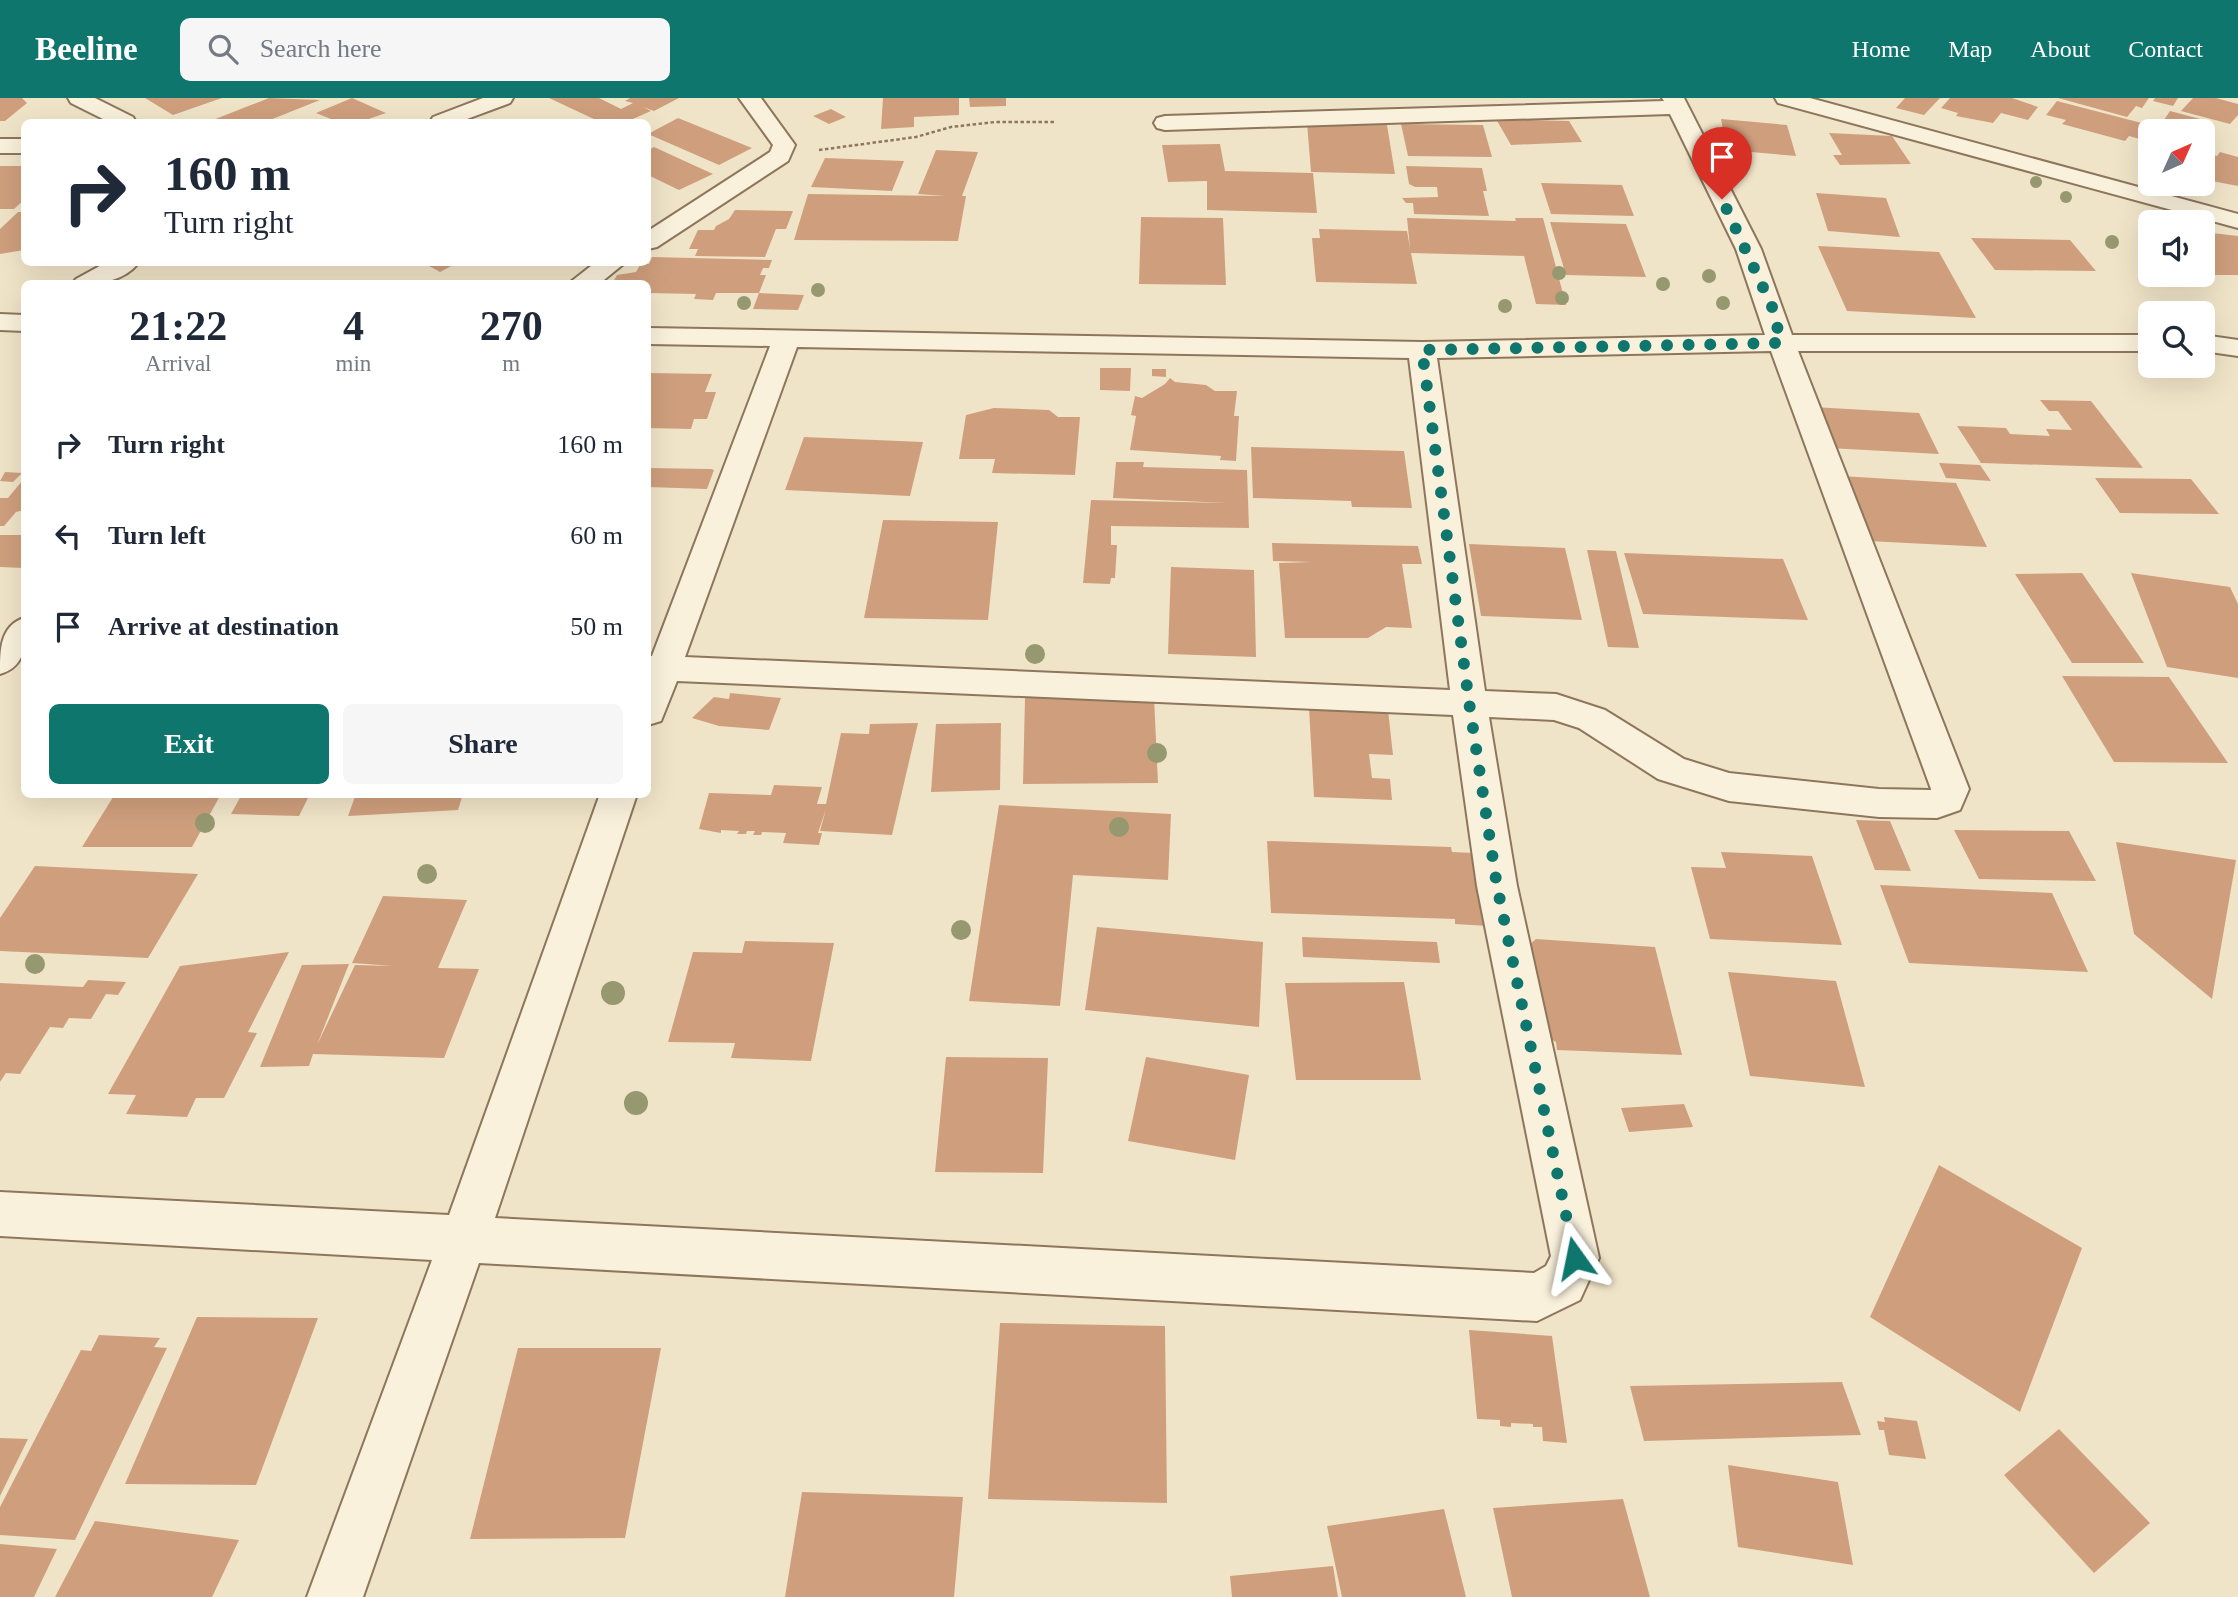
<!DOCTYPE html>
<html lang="en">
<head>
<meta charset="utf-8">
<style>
  :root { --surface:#fff; --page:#f6f6f7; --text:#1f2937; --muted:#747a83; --accent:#0f766e }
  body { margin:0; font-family:Georgia,serif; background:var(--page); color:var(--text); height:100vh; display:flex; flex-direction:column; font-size:26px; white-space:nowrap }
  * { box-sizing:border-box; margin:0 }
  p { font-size:23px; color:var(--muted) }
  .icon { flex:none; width:38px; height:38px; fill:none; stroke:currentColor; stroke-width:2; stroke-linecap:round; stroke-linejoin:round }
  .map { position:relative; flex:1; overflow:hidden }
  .panel { position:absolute; left:21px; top:182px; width:630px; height:518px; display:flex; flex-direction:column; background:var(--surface); border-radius:10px; box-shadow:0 7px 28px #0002 }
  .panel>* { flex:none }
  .hud { position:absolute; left:21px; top:21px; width:630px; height:147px; border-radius:10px; box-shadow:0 7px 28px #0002; background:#fff; color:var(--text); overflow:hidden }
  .needle { width:46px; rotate:45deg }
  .tools { position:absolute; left:2138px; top:21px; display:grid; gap:14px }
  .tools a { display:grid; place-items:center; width:77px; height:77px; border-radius:10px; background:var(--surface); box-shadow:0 7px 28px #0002; font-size:35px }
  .pin { position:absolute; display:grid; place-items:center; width:60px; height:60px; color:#fff; margin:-72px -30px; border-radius:50% 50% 50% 0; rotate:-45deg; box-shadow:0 0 7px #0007 }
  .pin .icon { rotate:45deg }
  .me { position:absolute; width:77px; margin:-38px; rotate:348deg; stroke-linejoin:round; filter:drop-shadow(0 0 5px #0008) }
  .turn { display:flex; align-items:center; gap:24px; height:147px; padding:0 28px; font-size:32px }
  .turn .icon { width:91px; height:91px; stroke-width:2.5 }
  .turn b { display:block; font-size:49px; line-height:60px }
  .eta { display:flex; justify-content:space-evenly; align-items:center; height:119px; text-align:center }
  .eta b { font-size:42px; font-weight:800; line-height:49px }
  .cta { display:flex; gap:14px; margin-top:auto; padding:14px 28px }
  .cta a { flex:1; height:80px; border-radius:10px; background:var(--accent); color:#fff; font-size:28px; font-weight:800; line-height:80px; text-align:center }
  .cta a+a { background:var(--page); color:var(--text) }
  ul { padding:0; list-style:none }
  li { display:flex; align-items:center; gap:21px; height:91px; padding:0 28px }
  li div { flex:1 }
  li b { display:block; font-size:26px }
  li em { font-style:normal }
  header { display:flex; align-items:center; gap:42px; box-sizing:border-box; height:98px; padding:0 35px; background:var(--accent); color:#fff }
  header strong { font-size:33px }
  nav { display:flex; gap:38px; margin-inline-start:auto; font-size:24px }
  .search { width:490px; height:63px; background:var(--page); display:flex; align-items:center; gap:18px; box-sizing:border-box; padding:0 24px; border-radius:10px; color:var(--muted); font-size:26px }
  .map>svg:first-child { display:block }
  .building { fill:#cf9f7d }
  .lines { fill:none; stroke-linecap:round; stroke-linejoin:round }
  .minor-casing { stroke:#8d765c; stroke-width:4 }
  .path { stroke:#8d765c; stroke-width:2.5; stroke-dasharray:3.5 2.5; stroke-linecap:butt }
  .minor { fill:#faf1dc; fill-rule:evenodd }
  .tree { fill:#96986f }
  .route { stroke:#0f766e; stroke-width:12; stroke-dasharray:0 21.6 }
</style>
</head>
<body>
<header>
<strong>Beeline</strong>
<div class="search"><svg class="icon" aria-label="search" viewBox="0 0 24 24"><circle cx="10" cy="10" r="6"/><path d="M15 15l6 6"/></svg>Search here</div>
<nav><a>Home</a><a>Map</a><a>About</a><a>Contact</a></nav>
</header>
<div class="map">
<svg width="2238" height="1499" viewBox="0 0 2238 1499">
  <rect width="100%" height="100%" fill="#f0e4c8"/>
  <path class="building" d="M0 0H22L27 5 5 23H0Z
    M145 0H222L173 17Z
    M269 0 320 2 265 24 213 22Z
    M352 0 386 15 360 24H338L316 15Z
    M549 0H599L621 11 633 5 625 3 630 0H679L654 13 643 9 651 13 626 24H591L596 22Z
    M883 0H959V17L914 19V29L881 31Z
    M969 0H1006V8L970 9Z
    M1905 0H1940L1924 17 1896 10Z
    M1950 0H2012L2038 9 2028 22 2001 15 1993 25 1956 18 1958 15 1941 10Z
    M2058 0H2149L2142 10 2136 8 2127 19Z
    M2155 0H2178L2173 8 2153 3Z
    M2193 0H2216L2238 6V17L2230 26 2181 13Z
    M2057 3 2157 29 2151 33 2147 43 2129 38 2125 43 2062 26 2066 22 2046 17Z
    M831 11 846 19 829 26 813 18Z
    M2170 13 2200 21 2192 33H2180L2146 25 2148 22 2162 25Z
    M1529 19 1530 22 1569 23 1582 44 1511 47 1496 21Z
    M678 20 752 50 719 67 648 36Z
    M1721 21 1787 27 1796 58 1727 52Z
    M1307 25 1387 27 1395 76 1311 74Z
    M1401 26 1483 27 1492 59 1408 58Z
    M1829 35 1892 38 1911 66 1840 67 1833 57H1842Z
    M1220 46 1225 73 1313 75 1317 115 1207 112V83L1168 84 1162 47Z
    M654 49 713 76 679 92 648 77V52Z
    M936 52 978 54 962 98H966L958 143 794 142 808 96 945 98 918 96Z
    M2203 54 2217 58 2220 54 2238 59V88L2212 83 2208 88 2203 86Z
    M825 60 904 63 892 93 811 89Z
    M0 68H24V102L14 111H0Z
    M1406 68 1482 70 1487 93H1483L1489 118 1414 116 1413 105H1406L1402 100 1438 99 1437 89H1415L1409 86Z
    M1541 85 1622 87 1634 118 1551 116Z
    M1816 95 1886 100 1900 139 1828 133Z
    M735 112 793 113 786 131H776L765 159 695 158 698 151H689L698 132H714L716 128 729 121Z
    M18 114H24V152L0 156V131Z
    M1141 119 1223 120 1226 187 1139 186Z
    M1407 120 1516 123 1515 120H1543L1566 207 1536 206 1524 158 1411 155 1417 186 1316 184 1312 140H1320L1319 131 1407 133 1410 150Z
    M1550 124 1626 126 1646 179 1566 177Z
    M2203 134 2238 138V177H2208L2203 172Z
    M1971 140 2070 142 2096 173 1995 172Z
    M1818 148 1939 154 1976 220 1847 213Z
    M652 159 772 162 769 170H763L760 177H766L759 195 804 197 798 212 753 211 759 195H716L713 202 694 201 696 196 648 195V186H612L617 177 636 174 641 165 649 166Z
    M422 164H459L440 174Z
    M1100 270H1131L1130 293 1100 292Z
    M1152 271H1166V279L1152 278Z
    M648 275 712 276 705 294H716L707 321H694L691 331 648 330Z
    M1170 280 1175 284 1206 287 1215 293H1237L1234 318H1239L1236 363 1220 362 1221 358 1130 352 1136 318 1131 317 1135 298 1142 300 1165 286Z
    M2040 302 2091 303 2143 370 1981 365 1957 328 2006 330 2010 336 2050 338 2046 331 2072 332 2058 313H2049Z
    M1813 309 1919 315 1939 356 1829 350Z
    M994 310 1049 312 1058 319H1080L1075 377 992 375 995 361H959L966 317Z
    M804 339 923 344 910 398 785 392Z
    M1251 349 1404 353 1412 410 1352 409 1351 403 1253 400Z
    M1116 364H1144L1143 369 1247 372 1249 430 1111 428V447H1117L1115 480H1111L1110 486 1083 485 1091 402 1228 405 1113 400Z
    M1939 365 1980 367 1991 383 1946 380Z
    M648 370 711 371 714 372 707 391 648 389Z
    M5 374 22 375 13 384 0 383Z
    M1841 378 1956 385 1987 449 1867 443Z
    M2095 380 2191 381 2219 416 2120 415Z
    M22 383H24V412L16 414 4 428H0V400H8Z
    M883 422 998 424 988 522 864 520Z
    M0 437H24V470L0 469Z
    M1272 445 1418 448 1422 466H1402L1412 530 1386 529 1368 540H1285L1279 465 1312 464 1273 463Z
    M1469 446 1565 450 1582 522 1481 518Z
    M1587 452 1616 453 1639 550 1608 549Z
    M1624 455 1783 461 1808 522 1643 516Z
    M1171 469 1254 472 1256 559 1168 556Z
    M2082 475 2144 565H2072L2015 476Z
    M2131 475 2230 489 2238 506V580L2167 569Z
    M2062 578 2169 579 2228 665 2114 664Z
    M730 595 781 600 769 632 719 628 692 620 714 599 729 601Z
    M1154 599 1158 685 1023 686 1025 600Z
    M1309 610 1388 612 1393 657 1369 656 1372 680 1390 681 1392 702 1314 699Z
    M918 625 892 737 820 733 826 711 818 735H822L819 747 783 745 786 735 762 734 761 737H753L755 733H747L746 736H737L739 733 721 732V735L699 731 709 695 771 697 774 687 822 689 817 706H826L841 635 869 636 870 626Z
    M1001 625 1000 692 931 694 936 626Z
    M115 696H221L192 749H82Z
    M242 696H310L299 718 231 716Z
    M356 696H463L458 712 348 718Z
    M999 707 1171 716 1168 782 1073 777 1060 908 969 903Z
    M1856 722 1890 723 1911 773 1875 772Z
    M1954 732 2069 733 2096 783 1979 781Z
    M1267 743 1451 749 1452 754 1475 755 1488 828 1455 826V821L1271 815Z
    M2116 744 2236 762 2212 901 2134 836Z
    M1721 754 1812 758 1842 847 1710 841 1691 769 1726 770Z
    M35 768 198 776 148 860 0 853V820Z
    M1880 787 2052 795 2088 874 1909 865Z
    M383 798 467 802 438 870 479 871 444 960 313 956 309 968 260 969 302 867 349 866 317 947 355 867 393 868 352 865Z
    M1097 829 1263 844 1259 929 1085 912Z
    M1302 839 1437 844 1440 865 1303 859Z
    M1536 841 1655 849 1682 957 1557 952 1556 944 1544 937 1530 846Z
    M745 843 834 845 811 963 731 960 735 945 668 944 693 854 742 855Z
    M289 854 248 934 257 935 224 1000H196L187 1019 126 1016 136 997 108 996 180 868Z
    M1728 874 1836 883 1865 989 1750 978Z
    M88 882 126 884 118 897 106 896 91 921 69 920 63 930 50 929 20 976 6 975 0 984V885L83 889Z
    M1404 884 1421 982H1296L1285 885Z
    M946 959 1048 960 1043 1075 935 1074Z
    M1146 959 1249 977 1235 1062 1128 1043Z
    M1684 1006 1693 1029 1629 1034 1621 1010Z
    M1939 1067 2082 1150 2020 1314 1870 1219Z
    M197 1219 318 1220 256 1387 125 1386Z
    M1000 1225 1165 1228 1167 1405 988 1401Z
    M1469 1232 1552 1238 1567 1345 1543 1343 1542 1329H1533V1326L1511 1325V1329L1500 1328V1322L1477 1321Z
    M99 1237 160 1240 154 1249 167 1250 75 1442 0 1437V1409L81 1252 91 1253Z
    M518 1250H661L625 1440 470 1441Z
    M1842 1284 1861 1337 1644 1343 1630 1288Z
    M1884 1319 1917 1323 1926 1361 1889 1357 1884 1332H1879L1877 1323 1885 1324Z
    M2059 1331 2150 1425 2094 1475 2004 1377Z
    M0 1340 28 1341 0 1398Z
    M1728 1367 1838 1384 1853 1467 1738 1449Z
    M802 1394 963 1399 954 1499H785Z
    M1623 1401 1650 1499H1512L1493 1410Z
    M1444 1411 1466 1499H1342L1327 1428Z
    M95 1423 239 1442 212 1499H55Z
    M0 1446 57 1451 34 1499H0Z
    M1333 1468 1338 1499H1232L1230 1478Z"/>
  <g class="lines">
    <g class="minor-casing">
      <path id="minor" d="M68 0H95L133 19 136 24H109L71 5Z
        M483 0H513L510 5 459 24H430L433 19Z
        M739 0H761L795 47 788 63 657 149 648 151V133L770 54 773 47Z
        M1662 0H1684L1761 151 1792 237H2151V253H1798L1969 691 1960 712 1937 720 1879 719 1729 703 1658 681 1579 630 1554 622 1489 619 1517 788 1599 1160 1580 1202 1537 1223 479 1165 363 1499H307L432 1162 0 1138V1094L449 1117 600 696H637L495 1120 1534 1175 1546 1168 1551 1158 1477 788 1453 617 677 583 661 623 648 627V558H652L770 248 648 246V230L1422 244 1765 237 1736 151 1670 16 1165 32 1157 30 1154 25 1157 20 1165 18 1664 3ZM797 249 1409 260 1450 592 685 559ZM1771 253 1931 691V692L1879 691 1729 675 1684 661 1605 612 1556 596 1485 593 1437 260Z
        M1775 0H1810L2238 116V130L1778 5Z
        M0 41H24V55H0Z
        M107 164H139C124 185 95 186 72 186L76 181Z
        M596 164H626L599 186H568Z
        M0 216 24 217V233L0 232Z
        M2203 237 2238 242V258L2203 253Z
        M24 520C26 544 27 568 0 576 0 552 0 528 24 520Z"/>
    </g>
    <path class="path" d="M819 52 916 39 951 29 995 24H1056"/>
    <use href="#minor" class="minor"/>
  </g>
  <g class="tree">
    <circle cx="2036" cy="84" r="6"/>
    <circle cx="2066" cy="99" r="6"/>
    <circle cx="2112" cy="144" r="7"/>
    <circle cx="1559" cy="175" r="7"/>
    <circle cx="1709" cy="178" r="7"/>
    <circle cx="1663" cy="186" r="7"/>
    <circle cx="818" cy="192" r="7"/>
    <circle cx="1562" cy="200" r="7"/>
    <circle cx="744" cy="205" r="7"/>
    <circle cx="1723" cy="205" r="7"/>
    <circle cx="1505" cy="208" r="7"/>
    <circle cx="1035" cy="556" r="10"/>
    <circle cx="1157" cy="655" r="10"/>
    <circle cx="205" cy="725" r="10"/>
    <circle cx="1119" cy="729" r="10"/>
    <circle cx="427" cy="776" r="10"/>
    <circle cx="961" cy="832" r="10"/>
    <circle cx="35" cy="866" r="10"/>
    <circle cx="613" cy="895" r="12"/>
    <circle cx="636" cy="1005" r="12"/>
  </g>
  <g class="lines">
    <path class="route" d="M1575 1160 1497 788 1469 604 1422 252 1781 245 1773 211 1722 101"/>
  </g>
</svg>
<div class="tools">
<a><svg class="needle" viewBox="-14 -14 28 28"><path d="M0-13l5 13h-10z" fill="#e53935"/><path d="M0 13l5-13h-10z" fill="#747a83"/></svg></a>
<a><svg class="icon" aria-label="sound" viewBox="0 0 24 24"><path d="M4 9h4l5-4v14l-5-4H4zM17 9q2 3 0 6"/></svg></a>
<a><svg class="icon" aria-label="search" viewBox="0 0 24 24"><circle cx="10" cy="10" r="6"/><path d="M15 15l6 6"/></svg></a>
</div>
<div class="pin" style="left:1722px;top:101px;background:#d93025"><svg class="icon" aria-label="arrive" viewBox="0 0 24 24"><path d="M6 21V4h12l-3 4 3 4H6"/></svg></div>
<svg class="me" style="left:1575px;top:1160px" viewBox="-20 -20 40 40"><path d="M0-17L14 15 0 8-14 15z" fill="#0f766e" stroke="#fff" stroke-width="4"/></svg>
<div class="hud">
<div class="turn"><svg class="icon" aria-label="right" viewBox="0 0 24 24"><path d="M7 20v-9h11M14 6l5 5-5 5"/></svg><div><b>160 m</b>Turn right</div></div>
</div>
<section class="panel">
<div class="eta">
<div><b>21:22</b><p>Arrival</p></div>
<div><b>4</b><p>min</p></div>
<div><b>270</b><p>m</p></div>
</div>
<ul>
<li><svg class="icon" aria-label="right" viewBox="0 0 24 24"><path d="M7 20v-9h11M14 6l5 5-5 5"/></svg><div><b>Turn right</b></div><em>160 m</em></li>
<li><svg class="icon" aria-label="left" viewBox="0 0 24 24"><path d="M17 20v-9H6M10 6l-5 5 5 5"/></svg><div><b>Turn left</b></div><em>60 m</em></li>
<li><svg class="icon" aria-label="arrive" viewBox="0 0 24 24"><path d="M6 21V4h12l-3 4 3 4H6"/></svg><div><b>Arrive at destination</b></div><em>50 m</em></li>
</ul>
<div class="cta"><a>Exit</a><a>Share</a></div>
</section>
</div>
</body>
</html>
